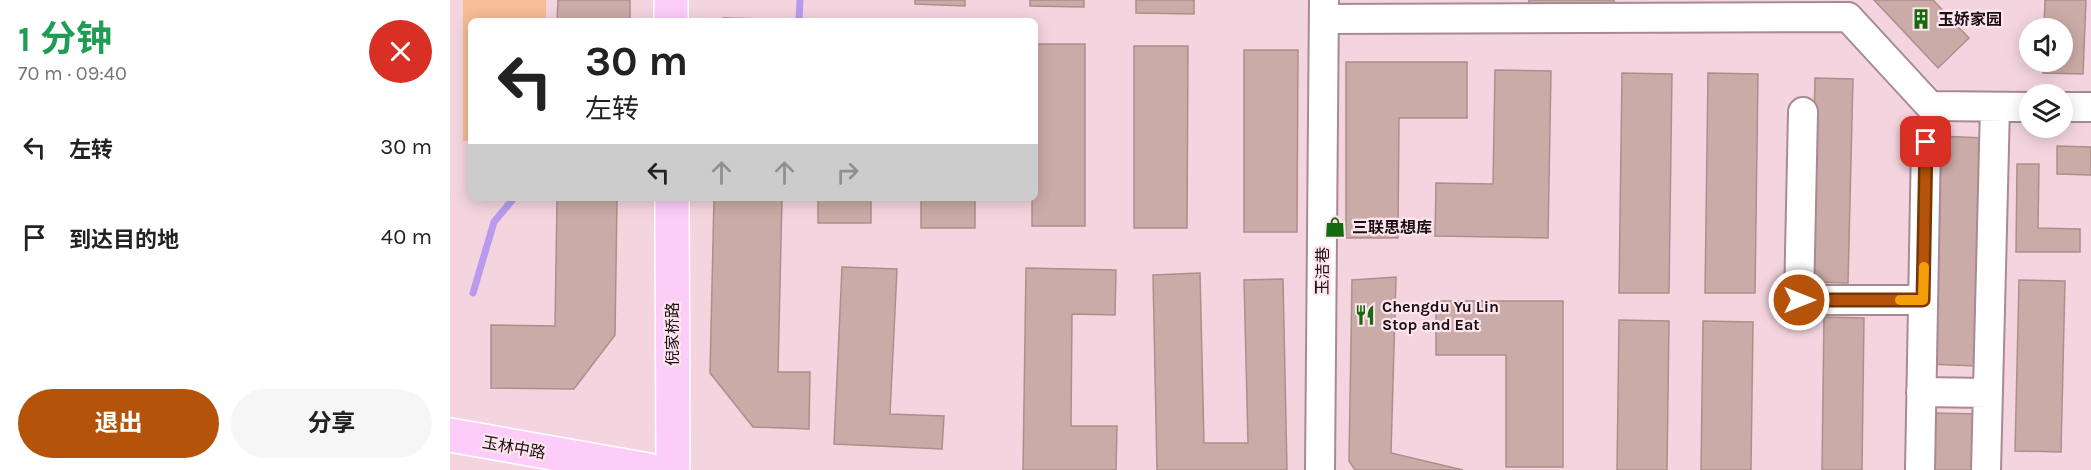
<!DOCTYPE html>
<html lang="zh">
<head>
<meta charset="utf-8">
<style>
  :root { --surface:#fff; --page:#f6f6f6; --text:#222; --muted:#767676; --accent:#b45309 }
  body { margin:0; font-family:Karla,"Noto Sans SC",sans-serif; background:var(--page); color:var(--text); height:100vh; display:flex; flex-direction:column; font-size:22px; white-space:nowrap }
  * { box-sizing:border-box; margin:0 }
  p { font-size:20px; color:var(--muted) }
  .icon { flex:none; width:33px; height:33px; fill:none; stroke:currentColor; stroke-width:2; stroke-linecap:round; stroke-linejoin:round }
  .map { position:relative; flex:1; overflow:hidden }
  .sheet { display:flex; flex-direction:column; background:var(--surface); width:450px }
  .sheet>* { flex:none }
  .guide { position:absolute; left:18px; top:18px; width:570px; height:183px; border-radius:9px; box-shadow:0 3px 15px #0003; background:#fff; color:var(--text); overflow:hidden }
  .buttons { position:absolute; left:1569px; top:18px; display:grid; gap:12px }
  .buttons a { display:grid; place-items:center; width:54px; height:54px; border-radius:50%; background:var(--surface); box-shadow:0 3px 15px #0003; font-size:30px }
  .pin { position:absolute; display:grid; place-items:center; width:51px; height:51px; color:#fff; margin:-26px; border-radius:12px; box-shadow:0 3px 9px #0006 }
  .me { position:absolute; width:66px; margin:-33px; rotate:90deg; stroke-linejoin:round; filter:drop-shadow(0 0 4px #0008) }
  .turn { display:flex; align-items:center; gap:21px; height:126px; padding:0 18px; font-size:27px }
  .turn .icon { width:78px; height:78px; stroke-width:2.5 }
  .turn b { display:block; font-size:42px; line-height:51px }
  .lanes { display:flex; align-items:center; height:57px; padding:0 18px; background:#0003; justify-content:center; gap:30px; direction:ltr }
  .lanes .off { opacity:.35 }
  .round { display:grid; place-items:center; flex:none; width:63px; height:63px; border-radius:32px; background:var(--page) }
  .overview { display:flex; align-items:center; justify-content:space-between; height:102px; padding:0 18px }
  h1 { font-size:36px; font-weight:700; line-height:45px; color:#1e9e55 }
  .action { display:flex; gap:12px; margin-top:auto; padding:12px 18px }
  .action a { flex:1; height:69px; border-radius:36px; background:var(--accent); color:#fff; font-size:24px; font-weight:700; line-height:69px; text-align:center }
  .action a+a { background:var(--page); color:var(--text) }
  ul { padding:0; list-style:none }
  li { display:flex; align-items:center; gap:18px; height:90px; padding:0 18px }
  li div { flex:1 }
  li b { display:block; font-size:22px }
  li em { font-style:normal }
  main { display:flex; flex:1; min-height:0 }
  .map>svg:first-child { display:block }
  .green { fill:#f6bd96 }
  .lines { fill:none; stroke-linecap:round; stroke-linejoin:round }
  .stream { stroke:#b99bee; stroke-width:7 }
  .building { fill:#caaba7; stroke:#ac8f8b; stroke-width:1.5 }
  .minor-casing { stroke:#a78a93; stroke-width:32 }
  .major-casing { stroke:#fff; stroke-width:36 }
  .minor { stroke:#fff; stroke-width:28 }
  .major { stroke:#fdcdfa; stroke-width:33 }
  .route-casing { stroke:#753606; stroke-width:15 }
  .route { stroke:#b45309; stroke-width:10 }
  .slow { stroke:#f59e0b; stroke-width:10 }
  .labels { text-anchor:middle; stroke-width:4.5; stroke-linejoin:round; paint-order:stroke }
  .poi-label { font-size:16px; font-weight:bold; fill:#1b1014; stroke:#fee4ec; text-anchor:start }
  .street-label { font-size:16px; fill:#1b1014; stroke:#fee4ec }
</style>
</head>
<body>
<main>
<section class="sheet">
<div class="overview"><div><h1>1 分钟</h1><p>70 m · 09:40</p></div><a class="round" style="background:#d93025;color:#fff"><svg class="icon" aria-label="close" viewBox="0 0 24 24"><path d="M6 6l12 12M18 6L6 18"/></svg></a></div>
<ul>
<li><svg class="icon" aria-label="left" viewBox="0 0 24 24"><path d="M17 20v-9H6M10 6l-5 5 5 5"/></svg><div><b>左转</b></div><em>30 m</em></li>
<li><svg class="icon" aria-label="arrive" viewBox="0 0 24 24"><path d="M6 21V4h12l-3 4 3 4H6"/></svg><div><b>到达目的地</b></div><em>40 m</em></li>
</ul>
<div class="action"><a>退出</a><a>分享</a></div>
</section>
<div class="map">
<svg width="1641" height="470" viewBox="0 0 1641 470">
  <rect width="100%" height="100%" fill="#f4d5df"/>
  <path class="green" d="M13 0H96V21H21V141H13Z"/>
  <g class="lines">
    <path class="stream" d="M349 21 350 0
      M23 293 44 222 64 198"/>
  </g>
  <path class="building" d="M108 0H180V21H107Z
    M465 0H515V6L465 4Z
    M580 0H634V7L580 6Z
    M686 0H744V14L686 13Z
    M1079 0H1164V7L1078 6Z
    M1424 0H1483L1519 38 1488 68Z
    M1595 0H1636L1633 74 1593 73V62H1612V28H1594Z
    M273 18 313 19V21H273Z
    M585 44H635V226H582V198H585Z
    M684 46H738L737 228H684Z
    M794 50H848L847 232H794Z
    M896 62H1017V118H949L948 238H896Z
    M1045 70 1101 71 1098 238 985 236 986 183 1043 184Z
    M1172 73 1222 74 1219 293H1169Z
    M1258 73 1308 74 1305 293H1255Z
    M1365 78 1403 79 1398 283 1360 282Z
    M1488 136 1534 138 1525 366 1478 364Z
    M1607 146 1641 147V175L1607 174Z
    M1567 164H1589L1588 228 1630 229V252H1566Z
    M264 198H332L328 372H360L359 429 303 427 260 373Z
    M368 198H421V223H368Z
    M471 198H525V228H471Z
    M107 199 167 200 165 335 124 389 41 388V325L105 326Z
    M392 267 447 269 440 414 494 416 492 449 384 444Z
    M576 268 666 270 665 315 622 314 621 426H667L666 470H573Z
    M750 273 754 443H798L794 280 833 279 837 470H707L703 275Z
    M946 277 941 453 1013 470H905L899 461 902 280Z
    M1569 280 1615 281 1611 452 1565 451Z
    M986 301H1113V467H1056V355H986Z
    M1374 317 1414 318 1412 470H1372Z
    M1169 320 1219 321 1217 470H1167Z
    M1253 321 1303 322 1301 470H1251Z
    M1485 413 1526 414 1525 470H1484Z"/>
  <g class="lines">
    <g class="minor-casing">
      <path id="minor" d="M874 19 1398 17 1480 106 1580 107
        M1612 107H1641
        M1353 112 1349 300H1473
        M1471 392 1538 393
        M870 470 874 0
        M1470 470 1476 142
        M1536 470 1545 107"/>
    </g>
    <g class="major-casing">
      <path id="major" d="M221 0V21
        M222 198 223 470
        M0 435 198 470"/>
    </g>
    <use href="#minor" class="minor"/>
    <use href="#major" class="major"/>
  </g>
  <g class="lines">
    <g class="route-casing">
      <path id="route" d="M1349 300H1473L1476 142"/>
    </g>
    <use href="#route" class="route"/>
    <path class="slow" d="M1450 300H1473L1474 267"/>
  </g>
  <defs>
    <g id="building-bare" transform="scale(1.62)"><path d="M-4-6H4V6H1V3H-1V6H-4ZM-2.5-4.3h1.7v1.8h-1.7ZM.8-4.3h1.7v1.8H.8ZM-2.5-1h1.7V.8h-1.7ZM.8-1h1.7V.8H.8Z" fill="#16690c" stroke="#fee4ec" stroke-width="2.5" paint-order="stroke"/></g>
    <g id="shop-bare" transform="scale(1.62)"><path d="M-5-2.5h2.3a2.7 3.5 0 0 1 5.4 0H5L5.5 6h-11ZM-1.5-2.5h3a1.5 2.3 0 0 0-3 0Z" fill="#16690c" stroke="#fee4ec" stroke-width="2.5" paint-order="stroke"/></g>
    <g id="restaurant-bare" transform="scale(1.62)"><path d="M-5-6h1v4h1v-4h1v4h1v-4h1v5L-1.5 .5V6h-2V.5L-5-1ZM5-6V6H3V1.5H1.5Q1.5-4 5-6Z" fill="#16690c" stroke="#fee4ec" stroke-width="2.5" paint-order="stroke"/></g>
  </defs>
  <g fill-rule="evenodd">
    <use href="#building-bare" x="1471" y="19"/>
    <use href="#shop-bare" x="885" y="227"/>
    <use href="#restaurant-bare" x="915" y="315"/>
  </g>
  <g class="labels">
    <g class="poi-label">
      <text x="1488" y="25">玉娇家园</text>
      <text x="902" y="233">三联思想库</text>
      <text x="932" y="312">Chengdu Yu Lin<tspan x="932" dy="18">Stop and Eat</tspan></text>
    </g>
    <g class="street-label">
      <text transform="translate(872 271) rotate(-90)" y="6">玉洁巷</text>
      <text transform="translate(222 334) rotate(-90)" y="6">倪家桥路</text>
      <text transform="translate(64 447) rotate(10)" y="6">玉林中路</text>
    </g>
  </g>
</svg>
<div class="buttons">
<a><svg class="icon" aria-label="sound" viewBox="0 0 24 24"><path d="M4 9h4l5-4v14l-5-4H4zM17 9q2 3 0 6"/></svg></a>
<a><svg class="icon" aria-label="layers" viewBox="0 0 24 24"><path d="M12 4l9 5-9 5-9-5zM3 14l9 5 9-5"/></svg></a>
</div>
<div class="pin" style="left:1476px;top:142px;background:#d93025"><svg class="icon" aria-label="arrive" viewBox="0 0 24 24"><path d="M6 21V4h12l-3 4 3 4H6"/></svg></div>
<svg class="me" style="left:1349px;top:300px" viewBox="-20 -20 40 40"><circle r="17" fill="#b45309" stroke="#fff" stroke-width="3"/><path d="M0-11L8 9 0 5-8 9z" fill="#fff"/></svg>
<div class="guide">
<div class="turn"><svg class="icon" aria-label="left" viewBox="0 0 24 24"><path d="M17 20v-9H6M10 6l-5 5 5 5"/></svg><div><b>30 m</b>左转</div></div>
<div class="lanes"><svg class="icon" aria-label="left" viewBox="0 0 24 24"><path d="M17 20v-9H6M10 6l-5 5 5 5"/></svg><svg class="icon off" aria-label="ahead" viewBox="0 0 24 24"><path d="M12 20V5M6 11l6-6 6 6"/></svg><svg class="icon off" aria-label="ahead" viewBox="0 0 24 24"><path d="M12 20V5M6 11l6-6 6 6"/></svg><svg class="icon off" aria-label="right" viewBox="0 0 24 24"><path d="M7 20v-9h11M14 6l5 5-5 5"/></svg></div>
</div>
</div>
</main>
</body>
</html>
